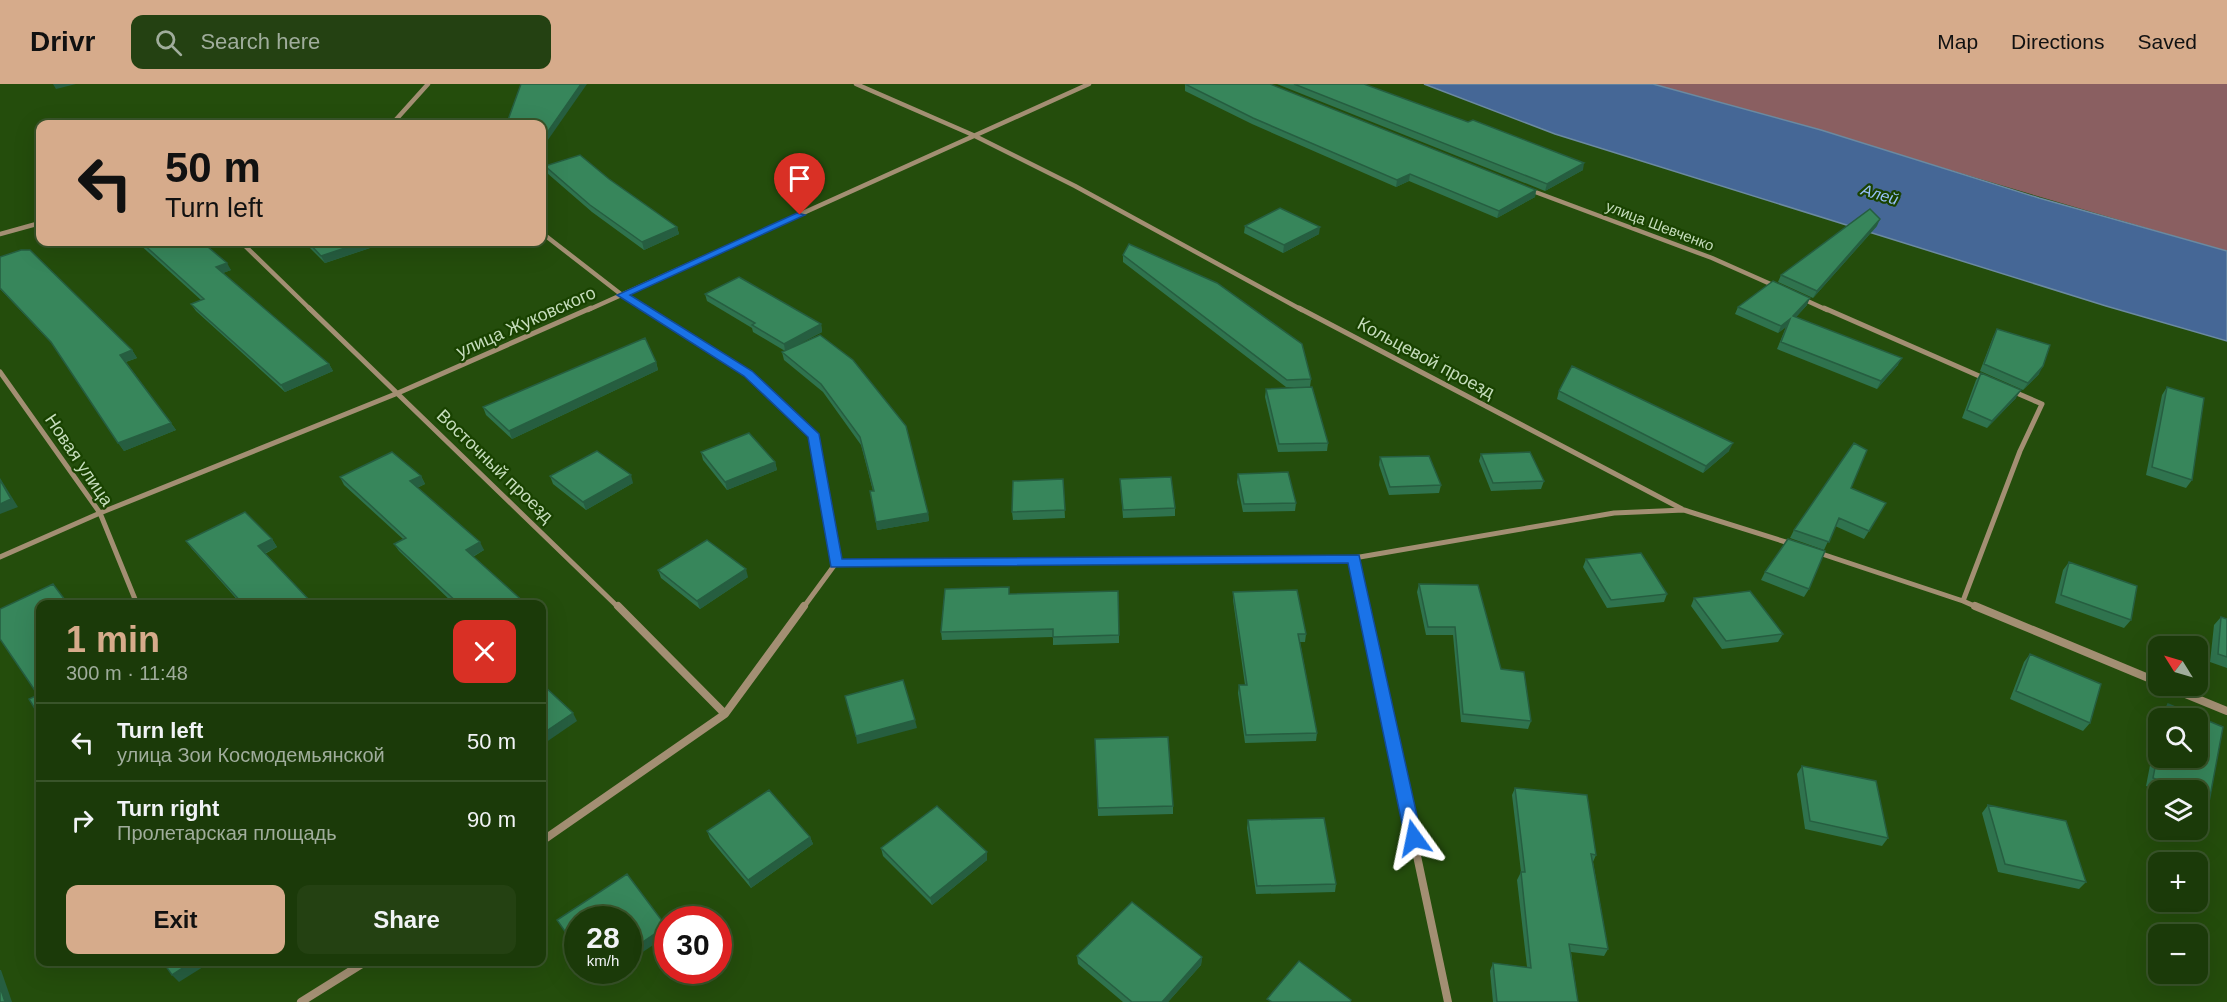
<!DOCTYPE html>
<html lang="en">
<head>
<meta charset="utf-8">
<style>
  :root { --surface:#1b3a09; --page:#244112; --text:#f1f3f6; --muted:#a0ad9c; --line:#39542a; --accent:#d6ab8b }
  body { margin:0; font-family:Arial,sans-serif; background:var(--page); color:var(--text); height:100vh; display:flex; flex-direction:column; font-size:22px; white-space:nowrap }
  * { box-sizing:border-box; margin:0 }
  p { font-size:20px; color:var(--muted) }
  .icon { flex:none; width:33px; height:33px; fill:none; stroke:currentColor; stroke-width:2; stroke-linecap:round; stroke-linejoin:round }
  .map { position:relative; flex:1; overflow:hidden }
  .sheet { position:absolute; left:36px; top:516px; width:510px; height:366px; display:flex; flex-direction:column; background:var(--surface); border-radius:12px; box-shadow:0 6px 24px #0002,0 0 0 2px var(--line) }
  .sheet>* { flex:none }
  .hud { position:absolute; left:36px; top:36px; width:510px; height:126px; border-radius:12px; box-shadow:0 6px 24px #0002,0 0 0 2px var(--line); background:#d6ab8b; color:#111; overflow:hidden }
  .needle { width:39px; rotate:307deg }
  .fabs { position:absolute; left:2148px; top:552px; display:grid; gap:12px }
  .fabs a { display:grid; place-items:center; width:60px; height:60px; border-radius:12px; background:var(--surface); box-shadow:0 6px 24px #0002,0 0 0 2px var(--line); font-size:30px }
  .speed { position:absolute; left:564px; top:822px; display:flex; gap:12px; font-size:30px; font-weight:700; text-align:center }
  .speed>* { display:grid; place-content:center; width:78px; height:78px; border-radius:50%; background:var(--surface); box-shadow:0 6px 24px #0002,0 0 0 2px var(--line); line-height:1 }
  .speed small { font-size:15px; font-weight:400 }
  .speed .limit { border:9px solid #d22; background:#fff; color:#111 }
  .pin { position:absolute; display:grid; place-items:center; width:51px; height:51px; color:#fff; margin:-62px -26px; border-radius:50% 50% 50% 0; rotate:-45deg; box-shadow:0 0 6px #0007 }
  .pin .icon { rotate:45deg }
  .me { position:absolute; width:66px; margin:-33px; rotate:348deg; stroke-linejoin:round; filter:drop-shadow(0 0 4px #0008) }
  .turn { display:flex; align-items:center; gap:21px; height:126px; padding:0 30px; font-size:27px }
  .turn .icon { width:78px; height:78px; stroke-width:2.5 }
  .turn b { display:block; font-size:42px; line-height:51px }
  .round { display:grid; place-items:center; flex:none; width:63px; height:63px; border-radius:12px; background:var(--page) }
  .overview { display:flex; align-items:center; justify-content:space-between; height:102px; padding:0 30px }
  h1 { font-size:36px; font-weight:700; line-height:45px; color:var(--accent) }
  .action { display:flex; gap:12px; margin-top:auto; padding:12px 30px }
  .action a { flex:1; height:69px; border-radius:12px; background:var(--accent); color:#111; font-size:24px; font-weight:700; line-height:69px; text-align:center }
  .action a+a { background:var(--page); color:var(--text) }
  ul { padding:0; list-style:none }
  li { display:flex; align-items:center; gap:18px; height:78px; padding:0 30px; border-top:2px solid var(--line) }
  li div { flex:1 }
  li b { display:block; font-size:22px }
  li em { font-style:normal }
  header { display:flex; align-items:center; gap:36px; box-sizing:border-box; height:84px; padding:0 30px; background:var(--accent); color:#111 }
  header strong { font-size:28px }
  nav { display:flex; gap:33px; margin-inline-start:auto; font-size:21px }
  .search { width:420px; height:54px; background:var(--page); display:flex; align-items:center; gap:15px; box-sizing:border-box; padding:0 21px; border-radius:12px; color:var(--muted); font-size:22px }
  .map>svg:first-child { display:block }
  .green { fill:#8a5f61 }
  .water { fill:#456796; stroke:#6b8aa1; stroke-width:1.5 }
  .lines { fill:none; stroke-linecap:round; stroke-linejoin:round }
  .minor-far2 { stroke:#a38f73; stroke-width:4.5 }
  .minor-far1 { stroke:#a38f73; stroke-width:5 }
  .minor { stroke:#a38f73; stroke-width:8 }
  .wall { fill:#2f734e }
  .shaded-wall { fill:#265e40 }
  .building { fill:#37865b; stroke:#265e40; stroke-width:1.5 }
  .route { fill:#1a73e8; stroke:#114b97; stroke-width:1.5 }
  .labels { text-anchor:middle; stroke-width:4.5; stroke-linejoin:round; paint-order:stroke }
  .far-street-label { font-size:15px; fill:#c5dcbb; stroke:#194200 }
  .far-water-label { font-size:16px; font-style:italic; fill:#98c0f9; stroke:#194200 }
  .street-label { font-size:18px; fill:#c5dcbb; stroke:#194200 }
</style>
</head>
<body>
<header>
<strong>Drivr</strong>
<div class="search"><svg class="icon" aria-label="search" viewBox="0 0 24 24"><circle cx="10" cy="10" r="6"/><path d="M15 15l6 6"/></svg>Search here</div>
<nav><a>Map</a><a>Directions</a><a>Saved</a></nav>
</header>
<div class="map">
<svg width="2227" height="918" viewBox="0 0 2227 918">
  <rect width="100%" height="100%" fill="#244d0c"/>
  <path class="green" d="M1653 0H2227V167C2035 113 1845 53 1653 0Z"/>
  <path class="water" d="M1424 0H1653L1821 46 2039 114 2227 167V257L2106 222 1555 50Z"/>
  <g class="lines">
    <path class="minor-far2" d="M856 0 973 51 1075 102 1302 226
      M392 40 428 0
      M1530 106 1712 174 1775 202
      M542 149 622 211 646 226
      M0 150 40 139
      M241 158 311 226
      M1803 215 1827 226
      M588 226 1089 0"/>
    <path class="minor-far1" d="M309 224 619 524
      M643 224 748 289 814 352 836 479 803 524
      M1299 224 1682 425
      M1824 224 1986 295
      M0 288 100 429 137 520
      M1816 468 1963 517 2020 367 2042 320 2012 307
      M0 473 100 429 398 309 591 224
      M1354 474 1365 524
      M836 479 1354 474 1614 429 1684 426 1792 460
      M1963 517 1979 524"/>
    <path class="minor" d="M618 522 725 630
      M1364 522 1448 918
      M1975 522 2158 598
      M2166 602 2227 627
      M542 757 725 630 804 522
      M301 918 365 878"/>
  </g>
  <path class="wall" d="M1185 0 1536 106 1535 113 1497 134 1409 97 1396 103 1252 40 1185 7Z
    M1277 0H1364L1583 86 1545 107Z
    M545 82 609 95 677 143 679 150 644 166 592 128 547 89Z
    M1245 142 1319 150 1283 169 1244 149Z
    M1877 142 1813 214 1778 198 1781 191Z
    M137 158H202L231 186 223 189 329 280 333 287 285 308 196 227 191 220 201 216Z
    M304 158H377L379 161 325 179Z
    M1123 171 1311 295 1310 303H1286L1123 178Z
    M0 173 132 266 137 274 126 278 176 346 124 367 56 264 0 205Z
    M705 210 821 240 822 248 793 263 928 429 929 437 877 446 873 407 861 361 823 308 784 276 782 268 785 267 753 248 752 244 707 217Z
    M1807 221 1796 233 1898 281 1877 305 1777 265 1786 243 1778 249 1735 230 1738 223Z
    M1997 245 2039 290 2023 306 1980 287 1993 253Z
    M656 278 658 286 512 355 486 331 483 323Z
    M1981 289 2016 314 1987 344 1962 334 1976 296Z
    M2167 303 2192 396 2186 404 2146 391 2162 311Z
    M1266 305 1328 359 1327 367 1278 368 1265 313Z
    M1559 307 1729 367 1703 389 1557 315Z
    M701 368 775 378 777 386 727 406 703 376Z
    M1481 370 1544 397 1541 405 1491 407 1479 377Z
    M1380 373 1441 401 1439 409 1389 411 1379 381Z
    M1238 390 1296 419 1295 427 1243 428 1237 398Z
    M421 392 425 400 417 404 484 466 473 473 526 520H454L399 467 394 460 403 455 344 401 340 393Z
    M550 392 633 399 586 426 553 400Z
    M1063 395 1065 434 1013 436 1012 428Z
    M1120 395 1175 424V432L1123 434Z
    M1851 404 1886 419 1864 455 1835 442 1824 466 1790 454 1794 446Z
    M272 455 277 463 265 470 313 520H241L192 465 186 457Z
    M1586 475 1667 510 1664 518 1607 524 1583 483Z
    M2069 478 2131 536 2124 544 2055 519 2063 486Z
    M658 486 748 493 700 525 661 494Z
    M1765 488 1809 505 1804 513 1761 496Z
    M1419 500 1501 585 1531 637 1528 645 1461 638 1453 551H1426L1417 508Z
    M1233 508 1306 550 1305 558H1300L1317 649 1316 657 1245 659 1238 609 1239 601H1245L1233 516Z
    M1010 510 1119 551V559L1053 561V553L942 556 941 548Z
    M1694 514 1783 550 1778 558 1722 565 1691 522Z
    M2221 533 2227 535V584L2210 578 2214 541Z
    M2030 570 2090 639 2083 647 2010 615 2024 578Z
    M2168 620 2223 643 2209 718 2201 726 2198 724V706H2158V707L2146 702 2158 640V674H2198V634H2160L2161 628Z
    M1095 655 1173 722V730L1098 732Z
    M1802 682 1888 754 1882 762 1805 745 1797 690Z
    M1515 704 1596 771 1593 778 1608 865 1604 872 1571 868 1578 918H1493L1490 887 1493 879 1527 883 1517 796 1521 788 1512 711Z
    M1988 721 2086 798 2079 805 1998 788 1982 729Z
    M1248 736 1336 800 1335 808 1256 810 1247 744Z
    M707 747 810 753 813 760 751 804 710 755Z
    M881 764 987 776 932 821 883 772Z
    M1077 872 1202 873 1201 881 1168 918H1123L1078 880Z"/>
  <path class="shaded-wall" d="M53 0H76L56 5Z
    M581 0H587L543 63 542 64V56Z
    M1584 79 1583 86 1545 107 1547 100Z
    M1410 90 1409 97 1396 103 1397 96Z
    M1536 106 1535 113 1497 134 1499 127Z
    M1880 135 1877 142 1813 214 1817 207Z
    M677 143 679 150 644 166 642 158Z
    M1320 143 1319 150 1283 169 1284 161Z
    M363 158H377L379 161 325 179 321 172Z
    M227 179 231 186 220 190 216 183Z
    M1810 214 1807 221 1790 240 1793 232Z
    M1790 235 1786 243 1778 249 1781 242Z
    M821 240 822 248 785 267 784 260Z
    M132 266 137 274 125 278 120 271Z
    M1902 274 1898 281 1877 305 1881 297Z
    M656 278 658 286 512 355 509 347Z
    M329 280 333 287 285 308 281 301Z
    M2043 282 2039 290 2023 306 2028 299Z
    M2021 306 2016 314 1987 344 1992 337Z
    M171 339 176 346 124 367 118 359Z
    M1733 359 1729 367 1703 389 1706 382Z
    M775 378 777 386 727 406 725 398Z
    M631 391 633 399 586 426 583 418Z
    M421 392 425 400 414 405 410 397Z
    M0 394 18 423 0 430Z
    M928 429 929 437 877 446 876 438Z
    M272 455 277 463 263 470 258 462Z
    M480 458 484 466 470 474 466 466Z
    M746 485 748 493 700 525 697 517Z
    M573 629 577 637 542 661V650Z
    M915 636 917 644 857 660 856 652Z
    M810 753 813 760 751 804 748 796Z
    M987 768V776L932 821 930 814Z
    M666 842 668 846V851L628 878V868Z
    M1202 873 1201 881 1168 918H1162Z
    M192 878H211L179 898 172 891Z
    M0 886H1L12 918H5L0 903Z
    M602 886H617L599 899 595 892Z"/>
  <path class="building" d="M521 0H581L542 56V40H509L508 36Z
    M1185 0H1270L1536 106 1499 127 1410 90 1397 96 1253 34Z
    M1294 0H1364L1468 38 1473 36 1584 79 1547 100Z
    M580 71 609 95 677 143 642 158 590 121 545 82Z
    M1280 124 1320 143 1284 161 1245 142Z
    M1870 125 1880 135 1817 207 1781 191Z
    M141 158H202L227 179 216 183 329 280 281 301 191 220 204 215Z
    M308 158H363L321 172Z
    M1129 160 1217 199 1302 260 1311 295 1287 296 1123 171Z
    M21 166H30L132 266 120 271 171 339 118 359 51 258 0 204V173Z
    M739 193 821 240 784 260 752 241 755 239 705 210Z
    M1773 197 1810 214 1793 232 1902 274 1881 297 1781 258 1790 235 1781 242 1738 223Z
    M1997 245 2050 261 2043 282 2028 299 1984 280Z
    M820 251 853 276 906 342 928 429 876 438 870 407H874L860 353 821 300 782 268Z
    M645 254 656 278 509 347 483 323Z
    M1572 282 1733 359 1706 382 1559 307Z
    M1981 289 2021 306 1992 337 1967 326Z
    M1312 303 1328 359 1279 360 1266 305Z
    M2167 303 2204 314 2192 396 2152 383Z
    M749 349 775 378 725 398 701 368Z
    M1854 359 1867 366 1851 404 1886 419 1869 447 1839 434 1829 458 1794 446Z
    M597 367 631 391 583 418 550 392Z
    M392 368 421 392 410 397 480 458 466 466 526 520H459L394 460 406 454 340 393Z
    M1530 368 1544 397 1493 399 1481 370Z
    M1429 372 1441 401 1390 403 1380 373Z
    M1288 388 1296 419 1244 420 1238 390Z
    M1171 393 1175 424 1123 426 1120 395Z
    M1063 395 1065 426 1012 428 1013 397Z
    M0 396 11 415 0 420Z
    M245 428 272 455 258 462 313 520H243L186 457Z
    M1788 455 1825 467 1809 505 1765 488Z
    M707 456 746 485 697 517 658 486Z
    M1641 469 1667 510 1611 516 1586 475Z
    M2069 478 2137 502 2131 536 2061 511Z
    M53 500 68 520H40V633L29 615 38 611 0 555V525Z
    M1419 500 1478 501 1501 585 1524 588 1531 637 1463 630 1455 543H1428Z
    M1009 503V510L1118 507 1119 551 1053 553V545L941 548 945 505Z
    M1297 506 1306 550H1298L1317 649 1246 651 1239 601H1247L1233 508Z
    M1750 507 1783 550 1726 557 1694 514Z
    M2221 533 2227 535V573L2218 570Z
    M2030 570 2101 600 2090 639 2016 607Z
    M903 596 915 636 856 652 845 612Z
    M542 600 573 629 542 650Z
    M2168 620 2223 643 2209 718 2198 713V706H2182L2153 694 2158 668V674H2198V634H2165Z
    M1168 653 1173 722 1098 724 1095 655Z
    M1802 682 1876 697 1888 754 1810 737Z
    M1515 704 1587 711 1596 771 1591 770 1608 865 1569 860 1578 918H1497L1493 879 1531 884 1521 788H1525Z
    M769 706 810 753 748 796 707 747Z
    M1988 721 2066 737 2086 798 2005 780Z
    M937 722 987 768 930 814 881 764Z
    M1324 734 1336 800 1257 802 1248 736Z
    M627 790 666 842 628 868V836H578V866L557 836Z
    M1132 818 1202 873 1162 918H1132L1077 872Z
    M1299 877 1351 916 1350 918H1272L1267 915Z
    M163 878H192L172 891Z
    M591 886H602L595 892Z
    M0 903 5 918H0Z"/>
  <path class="route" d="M797 129 805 131 630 211 752 287 819 350 842 475 1359 471 1422 754 1420 760 1414 762 1408 760 1405 754 1348 479 831 483 808 353 744 292 617 211Z"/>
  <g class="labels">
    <g class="far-street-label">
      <text transform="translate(1660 142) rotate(21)" y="5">улица Шевченко</text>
    </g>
    <g class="far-water-label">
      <text transform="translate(1880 110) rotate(17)" y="6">Алей</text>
    </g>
    <g class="street-label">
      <text transform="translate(526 238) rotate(-24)" y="6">улица Жуковского</text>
      <text transform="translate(1426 274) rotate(28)" y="6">Кольцевой проезд</text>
      <text transform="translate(79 376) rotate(56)" y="6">Новая улица</text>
      <text transform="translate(495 382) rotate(44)" y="6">Восточный проезд</text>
    </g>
  </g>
</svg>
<div class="fabs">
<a><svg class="needle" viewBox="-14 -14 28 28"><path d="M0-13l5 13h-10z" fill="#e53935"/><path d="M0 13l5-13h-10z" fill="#a0ad9c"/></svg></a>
<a><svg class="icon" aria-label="search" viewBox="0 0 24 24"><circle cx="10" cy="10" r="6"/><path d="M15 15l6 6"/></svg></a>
<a><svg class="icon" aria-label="layers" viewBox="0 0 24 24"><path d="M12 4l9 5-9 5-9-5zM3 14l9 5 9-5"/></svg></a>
<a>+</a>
<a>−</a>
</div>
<div class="speed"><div>28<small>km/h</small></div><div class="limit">30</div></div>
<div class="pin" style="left:800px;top:131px;background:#d93025"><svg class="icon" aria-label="arrive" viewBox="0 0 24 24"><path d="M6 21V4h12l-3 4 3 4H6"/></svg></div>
<svg class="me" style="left:1414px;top:754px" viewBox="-20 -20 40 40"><path d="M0-17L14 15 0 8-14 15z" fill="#1a73e8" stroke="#fff" stroke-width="4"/></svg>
<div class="hud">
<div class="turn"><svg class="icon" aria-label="left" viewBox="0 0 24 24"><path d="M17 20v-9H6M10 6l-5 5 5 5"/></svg><div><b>50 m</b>Turn left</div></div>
</div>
<section class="sheet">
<div class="overview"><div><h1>1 min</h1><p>300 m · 11:48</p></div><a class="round" style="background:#d93025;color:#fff"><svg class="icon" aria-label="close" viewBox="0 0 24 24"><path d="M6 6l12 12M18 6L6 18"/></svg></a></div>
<ul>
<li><svg class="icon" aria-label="left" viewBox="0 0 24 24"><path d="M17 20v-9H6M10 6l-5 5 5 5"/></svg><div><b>Turn left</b><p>улица Зои Космодемьянской</p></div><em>50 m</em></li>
<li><svg class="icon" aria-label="right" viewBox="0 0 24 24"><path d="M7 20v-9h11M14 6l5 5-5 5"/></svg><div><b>Turn right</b><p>Пролетарская площадь</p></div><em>90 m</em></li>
</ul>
<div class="action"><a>Exit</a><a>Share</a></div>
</section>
</div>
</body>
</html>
